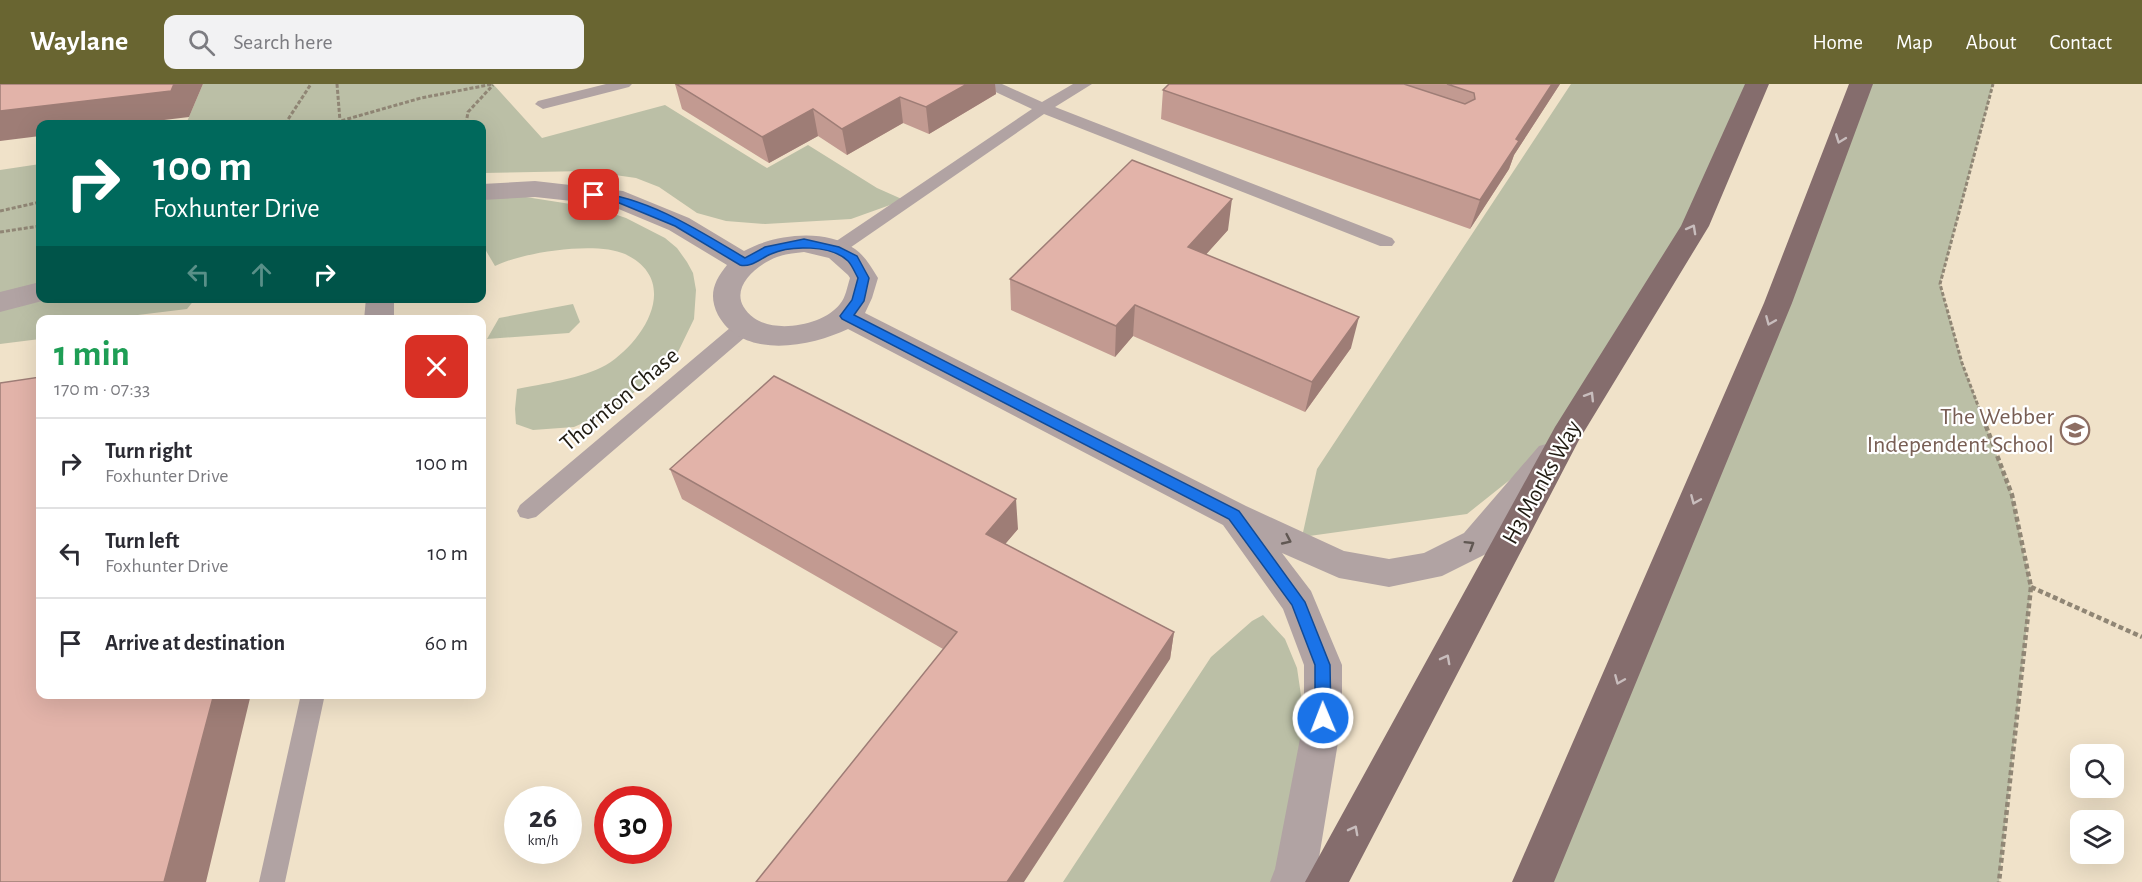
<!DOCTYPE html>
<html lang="en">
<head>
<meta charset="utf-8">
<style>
  :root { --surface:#fff; --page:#f2f2f3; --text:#2b2b33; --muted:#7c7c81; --line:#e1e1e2; --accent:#696531 }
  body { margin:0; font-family:"Alegreya Sans",sans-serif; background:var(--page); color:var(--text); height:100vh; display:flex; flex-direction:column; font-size:22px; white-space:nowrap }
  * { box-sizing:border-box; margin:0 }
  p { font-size:20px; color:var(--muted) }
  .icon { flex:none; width:33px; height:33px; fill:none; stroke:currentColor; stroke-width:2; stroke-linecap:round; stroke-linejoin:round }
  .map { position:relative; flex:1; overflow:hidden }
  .drawer { position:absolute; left:36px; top:231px; width:450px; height:384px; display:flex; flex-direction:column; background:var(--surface); border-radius:12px; box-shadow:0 6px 24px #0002 }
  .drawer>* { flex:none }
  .hud { position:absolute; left:36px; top:36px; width:450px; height:183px; border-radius:12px; box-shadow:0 6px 24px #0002; background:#00695c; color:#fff; overflow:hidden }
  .tools { position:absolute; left:2070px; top:660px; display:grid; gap:12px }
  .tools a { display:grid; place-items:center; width:54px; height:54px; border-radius:12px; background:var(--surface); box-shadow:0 6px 24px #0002; font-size:30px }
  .speed { position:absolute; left:504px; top:702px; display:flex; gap:12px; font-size:30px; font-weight:700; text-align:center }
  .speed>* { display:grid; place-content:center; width:78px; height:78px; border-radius:50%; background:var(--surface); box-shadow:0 6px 24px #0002; line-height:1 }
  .speed small { font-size:15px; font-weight:400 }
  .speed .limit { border:9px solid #d22; background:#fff; color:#111 }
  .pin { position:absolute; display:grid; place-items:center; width:51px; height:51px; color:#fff; margin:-26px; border-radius:12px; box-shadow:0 3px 9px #0006 }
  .me { position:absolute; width:66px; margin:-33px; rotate:359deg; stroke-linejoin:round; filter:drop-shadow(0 0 4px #0008) }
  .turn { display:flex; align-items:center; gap:21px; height:126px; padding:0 18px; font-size:27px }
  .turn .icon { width:78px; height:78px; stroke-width:2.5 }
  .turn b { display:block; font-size:42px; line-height:51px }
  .lanes { display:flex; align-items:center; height:57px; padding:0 18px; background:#0003; justify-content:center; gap:30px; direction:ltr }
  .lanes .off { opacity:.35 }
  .round { display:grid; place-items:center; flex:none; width:63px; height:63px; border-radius:12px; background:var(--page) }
  .headline { display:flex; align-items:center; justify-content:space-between; height:102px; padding:0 18px }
  h1 { font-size:36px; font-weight:700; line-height:45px; color:#1e9e55 }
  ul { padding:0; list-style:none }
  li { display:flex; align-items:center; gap:18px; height:90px; padding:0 18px; border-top:2px solid var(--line) }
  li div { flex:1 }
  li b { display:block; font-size:22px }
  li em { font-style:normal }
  header { display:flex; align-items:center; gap:36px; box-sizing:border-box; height:84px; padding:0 30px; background:var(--accent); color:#fff }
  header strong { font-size:28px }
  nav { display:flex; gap:33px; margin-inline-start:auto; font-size:21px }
  .search { width:420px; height:54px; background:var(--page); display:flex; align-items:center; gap:15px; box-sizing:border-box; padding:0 21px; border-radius:12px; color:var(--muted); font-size:22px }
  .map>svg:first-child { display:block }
  .green { fill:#bbbfa6 }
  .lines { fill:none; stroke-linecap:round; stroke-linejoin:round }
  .path-far1 { stroke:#908675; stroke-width:3; stroke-dasharray:4 2; stroke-linecap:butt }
  .path { stroke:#908675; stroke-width:4.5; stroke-dasharray:5 3; stroke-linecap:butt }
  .service { fill:#b1a3a3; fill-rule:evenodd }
  .minor { fill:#b1a3a3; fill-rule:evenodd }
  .primary { fill:#856d6d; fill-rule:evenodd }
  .wall { fill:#c29a91 }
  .shaded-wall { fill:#9e7d76 }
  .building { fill:#e2b3a9; stroke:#9e7d76; stroke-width:1.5 }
  .oneway { stroke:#c8bdbd }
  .oneway2 { stroke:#615853 }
  .route { fill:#1a73e8; stroke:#114b97; stroke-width:1.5 }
  .labels { text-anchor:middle; stroke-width:4.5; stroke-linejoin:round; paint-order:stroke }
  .street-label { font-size:24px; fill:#201b12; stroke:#fff }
  .education-label { font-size:24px; fill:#785e54; stroke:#fff; text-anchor:end }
</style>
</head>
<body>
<header>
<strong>Waylane</strong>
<div class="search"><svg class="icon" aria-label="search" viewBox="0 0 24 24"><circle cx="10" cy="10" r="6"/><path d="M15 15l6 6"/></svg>Search here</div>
<nav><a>Home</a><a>Map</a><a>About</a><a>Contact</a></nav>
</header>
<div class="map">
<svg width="2142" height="798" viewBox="0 0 2142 798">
  <rect width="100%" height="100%" fill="#f0e2c9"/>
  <path class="green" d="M203 0H493L542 54 665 21 767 84 808 61 877 104 904 116 851 135 765 140 726 137 697 129 659 103 636 94 587 87 482 89V40H186Z
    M1571 0H1757L1695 142 1566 351 1467 430 1302 453 1317 385Z
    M1861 0H1993L1940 200 1962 279 2012 411 2031 503 1999 798H1533Z
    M40 80V214L195 215 187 225 105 235 40 236V255L0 260V86Z
    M513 111 596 124 626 134 665 154 677 164 687 178 693 189 696 206 694 235 678 268 617 324 574 343 533 346 516 340 515 325 517 305C542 300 584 294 606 281 644 258 682 197 625 170 596 157 523 168 495 182L482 160V113Z
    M573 220 580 238 569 249 487 255 499 234Z
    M1263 531 1285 555 1297 584 1302 618 1296 786 1291 798H1063L1211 573 1252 537Z"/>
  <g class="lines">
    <path class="path-far1" d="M337 0 340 37
      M285 40 311 0
      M330 40 421 14 493 0
      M466 40 468 28 493 1
      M0 127 40 118
      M0 148 40 142
      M1986 343 1962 279 1940 200 1993 0"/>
    <path class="path" d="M1986 342 2012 411 2031 503 1999 798
      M2031 503 2142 553"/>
    <path class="service" d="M606 0H632L629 3 543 25 535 20 538 17Z
      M982 0H1002L1042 18 1073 0H1092L1055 23 1392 154 1395 158 1392 162H1380L1044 30 841 170H829L826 166 829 162 1032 25 985 3Z
      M744 237 751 238 753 243 751 248 536 433 528 435 520 433 517 427 520 421 737 238Z
      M301 610H325L285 798H259Z"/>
    <path class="minor" d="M535 97 623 107 689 134 744 167C775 150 825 144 855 165 865 172 872 184 878 194L872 214 865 229 1246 422 1344 467 1389 475 1424 469 1464 449 1539 362 1550 359 1561 362 1566 371 1488 469 1442 492 1389 503 1339 494 1282 469 1311 507 1342 581V634L1317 786 1312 798H1270L1275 785 1304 634V581L1283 525 1223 441 848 245C810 263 743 276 718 231 708 211 714 197 727 181L669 146 609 121 535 113 482 116V100ZM804 168 829 174 848 191 850 194C847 203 846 213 840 220 824 241 776 250 754 234 723 211 751 183 777 173 785 170 795 169 804 168Z
      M40 198V214L50 215 0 228V208Z
      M366 214H394V236H364Z"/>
    <path class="primary" d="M1745 0H1769L1709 142 1579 356 1349 798H1305L1555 343 1681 142Z
      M1849 0H1873L1792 219 1554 798H1512L1764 219Z"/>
  </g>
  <path class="wall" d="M675 0H995L996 10 929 50 903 39 847 71 818 52 769 79 682 25Z
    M1169 0H1560L1514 71 1509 85 1470 145 1161 35 1163 6Z
    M1228 146 1206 170 1351 264 1305 328 1133 252 1115 273 1011 226 1010 195Z
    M670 385 1018 445 1005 460 1174 548 1170 575 943 565 682 415Z"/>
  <path class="shaded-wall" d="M174 0H203L189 33 131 40H40V52L0 57V27Z
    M967 0H995L996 10 929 50 926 23Z
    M1552 0H1560L1514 71 1509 85 1470 145 1480 116 1516 55Z
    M900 13 903 39 847 71 842 45Z
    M813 25 818 52 769 79 762 53Z
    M1232 115 1228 146 1185 194 1188 163Z
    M1135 221 1133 252 1115 273 1116 242Z
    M1359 233 1351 264 1305 328 1312 298Z
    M1016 415 1018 445 989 479 986 450Z
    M1174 548 1170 575 1024 798H1007Z
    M214 610H251L206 798H164Z"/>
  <path class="building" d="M0 0H174L171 7 0 27Z
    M676 0H967L926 23 900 13 842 45 813 25 762 53Z
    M1169 0H1404L1465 20 1475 15 1474 9 1447 0H1552L1516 55 1519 57 1480 116 1163 6Z
    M1132 76 1232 115 1188 163 1359 233 1312 298 1135 221 1116 242 1010 195Z
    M774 292 1016 415 986 450 1174 548 1007 798H756L957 548 670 385Z
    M40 293V610H214L164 798H0V299Z"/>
  <defs><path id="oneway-chevron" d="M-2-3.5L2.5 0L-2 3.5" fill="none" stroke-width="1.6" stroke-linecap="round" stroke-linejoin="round" transform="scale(1.5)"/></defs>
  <g class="oneway">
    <use href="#oneway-chevron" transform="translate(1840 55) rotate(111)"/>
    <use href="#oneway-chevron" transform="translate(1692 145) rotate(-61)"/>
    <use href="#oneway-chevron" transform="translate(1770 237) rotate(113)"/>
    <use href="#oneway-chevron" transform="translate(1590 312) rotate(-58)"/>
    <use href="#oneway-chevron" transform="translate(1695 416) rotate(113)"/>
    <use href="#oneway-chevron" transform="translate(1446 575) rotate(-62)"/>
    <use href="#oneway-chevron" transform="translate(1619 596) rotate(113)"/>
    <use href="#oneway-chevron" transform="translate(1354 746) rotate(-62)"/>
  </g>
  <g class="oneway2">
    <use href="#oneway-chevron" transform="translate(1287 456) rotate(25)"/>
    <use href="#oneway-chevron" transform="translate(1470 461) rotate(-32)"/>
  </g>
  <path class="route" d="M594 108C649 114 698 146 745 174L765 163 804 155 839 163 857 172 869 194 864 217 854 231 1239 427 1305 518 1330 581 1331 634 1329 639 1323 641 1318 639 1315 634V581L1292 521 1229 435 842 235 840 232 852 216 858 194C855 189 852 181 848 177 832 161 790 161 771 170 761 174 751 184 740 181L675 142 612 116 590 114 589 111Z"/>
  <defs>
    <g id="school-ring" transform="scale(1.5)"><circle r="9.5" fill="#fff" stroke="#8d6e63" stroke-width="1.5"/><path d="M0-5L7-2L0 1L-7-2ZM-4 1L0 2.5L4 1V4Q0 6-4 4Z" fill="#8d6e63"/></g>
  </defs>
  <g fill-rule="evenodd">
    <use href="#school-ring" x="2075" y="346"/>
  </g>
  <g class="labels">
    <g class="street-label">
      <text transform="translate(619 315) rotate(-40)" y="8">Thornton Chase</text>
      <text transform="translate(1541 398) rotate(-61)" y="8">H3 Monks Way</text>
    </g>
    <g class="education-label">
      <text x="2054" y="340">The Webber<tspan x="2054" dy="28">Independent School</tspan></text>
    </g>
  </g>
</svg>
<div class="tools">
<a><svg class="icon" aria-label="search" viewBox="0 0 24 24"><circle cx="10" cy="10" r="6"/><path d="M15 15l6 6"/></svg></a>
<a><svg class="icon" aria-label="layers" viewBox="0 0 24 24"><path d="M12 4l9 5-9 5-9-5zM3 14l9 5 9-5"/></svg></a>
</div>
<div class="speed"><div>26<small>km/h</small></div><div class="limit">30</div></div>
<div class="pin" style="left:594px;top:111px;background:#d93025"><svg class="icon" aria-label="arrive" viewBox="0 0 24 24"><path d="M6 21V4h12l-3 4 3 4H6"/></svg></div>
<svg class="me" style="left:1323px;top:634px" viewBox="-20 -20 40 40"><circle r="17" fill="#1a73e8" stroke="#fff" stroke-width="3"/><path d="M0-11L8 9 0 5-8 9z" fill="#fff"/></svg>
<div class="hud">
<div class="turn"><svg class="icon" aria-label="right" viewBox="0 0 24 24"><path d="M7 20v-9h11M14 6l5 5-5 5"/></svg><div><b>100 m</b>Foxhunter Drive</div></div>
<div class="lanes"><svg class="icon off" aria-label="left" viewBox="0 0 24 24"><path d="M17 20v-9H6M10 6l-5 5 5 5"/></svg><svg class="icon off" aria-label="ahead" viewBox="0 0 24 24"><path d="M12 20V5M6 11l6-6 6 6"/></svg><svg class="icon" aria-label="right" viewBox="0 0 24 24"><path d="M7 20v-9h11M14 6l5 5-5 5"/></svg></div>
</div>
<section class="drawer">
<div class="headline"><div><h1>1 min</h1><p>170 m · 07:33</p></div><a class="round" style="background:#d93025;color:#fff"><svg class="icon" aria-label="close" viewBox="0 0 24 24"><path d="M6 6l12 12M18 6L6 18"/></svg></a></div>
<ul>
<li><svg class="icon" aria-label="right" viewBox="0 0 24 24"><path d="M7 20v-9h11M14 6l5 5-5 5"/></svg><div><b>Turn right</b><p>Foxhunter Drive</p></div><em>100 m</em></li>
<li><svg class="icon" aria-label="left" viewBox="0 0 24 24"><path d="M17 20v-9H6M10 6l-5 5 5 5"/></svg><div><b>Turn left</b><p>Foxhunter Drive</p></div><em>10 m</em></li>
<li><svg class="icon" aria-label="arrive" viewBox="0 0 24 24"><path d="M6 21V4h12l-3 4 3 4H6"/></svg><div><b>Arrive at destination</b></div><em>60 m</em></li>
</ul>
</section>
</div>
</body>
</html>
